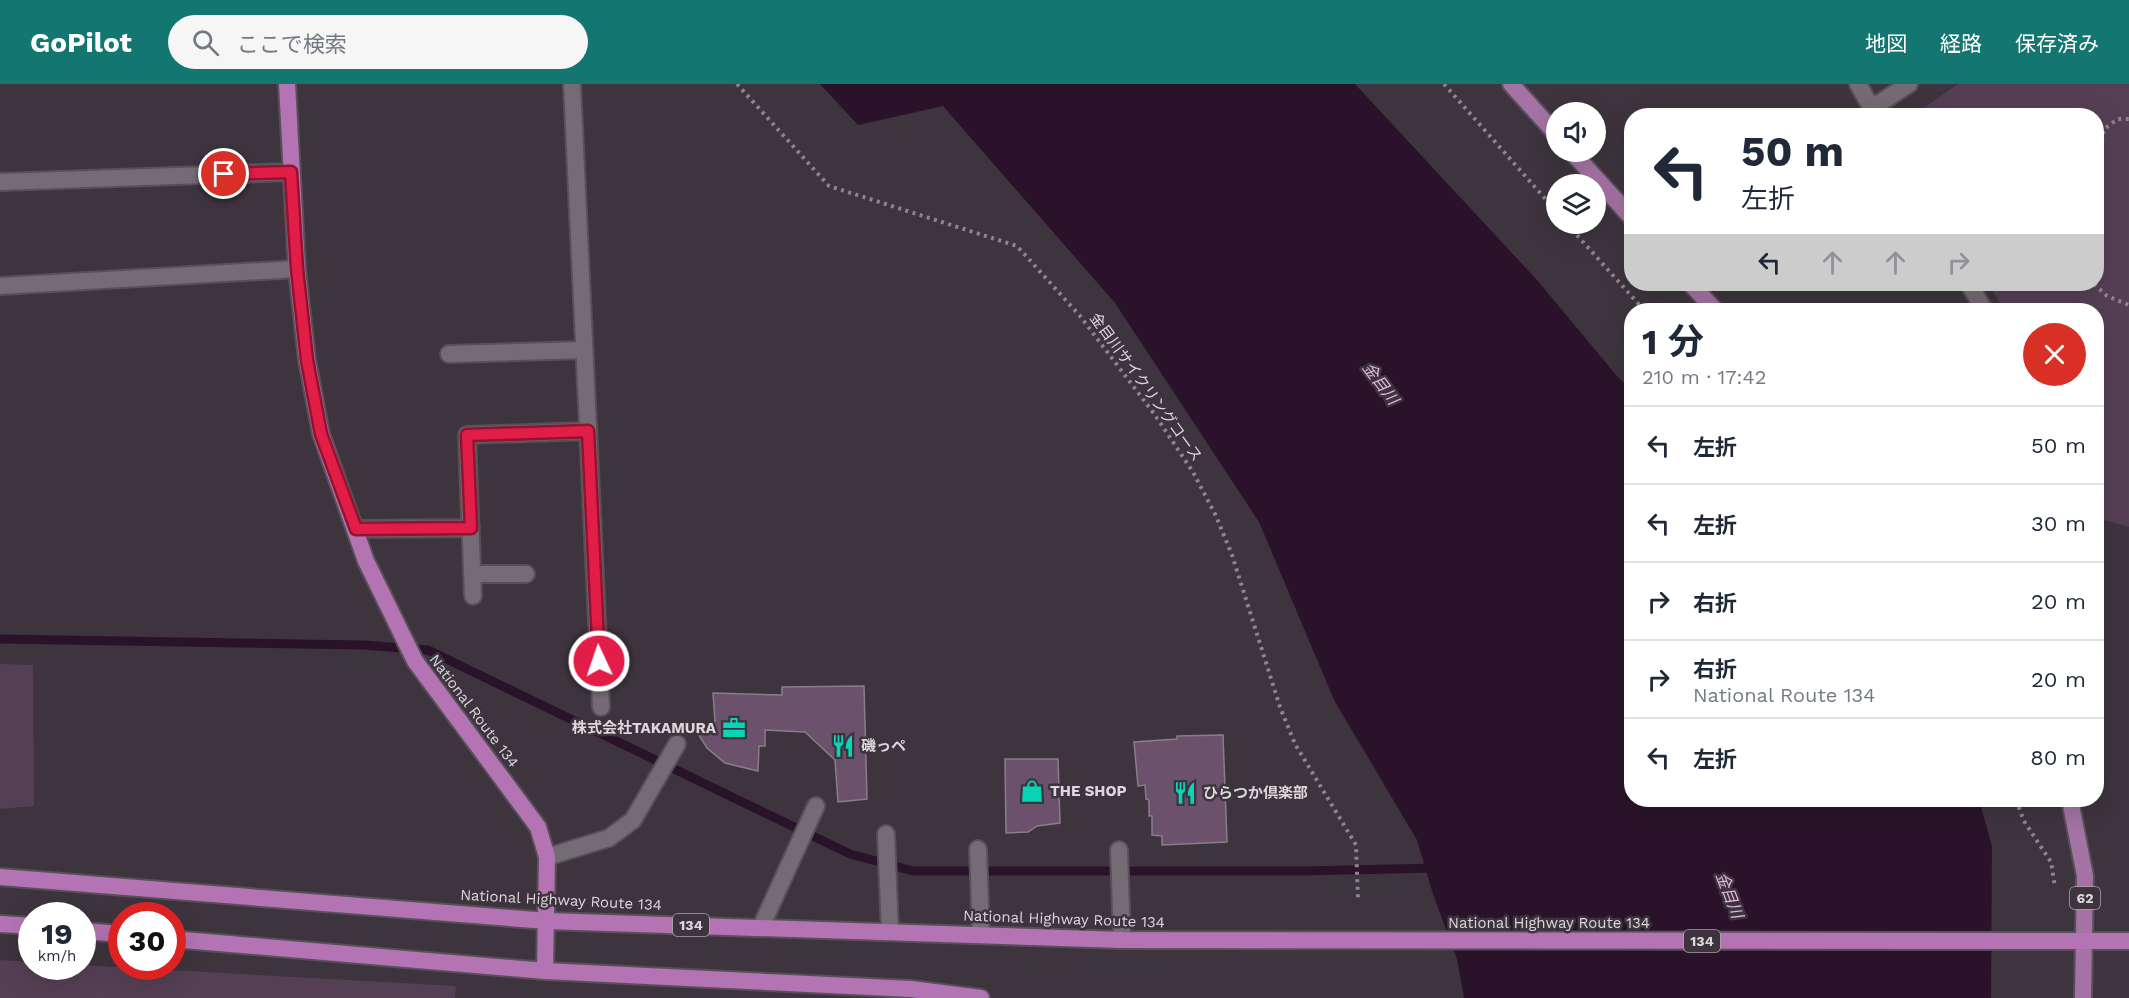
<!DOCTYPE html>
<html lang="ja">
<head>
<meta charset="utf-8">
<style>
  :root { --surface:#fff; --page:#f6f6f7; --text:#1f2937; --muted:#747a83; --line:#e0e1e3; --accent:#147670 }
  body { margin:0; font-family:"Work Sans","Noto Sans JP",sans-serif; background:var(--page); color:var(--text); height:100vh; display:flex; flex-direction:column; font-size:22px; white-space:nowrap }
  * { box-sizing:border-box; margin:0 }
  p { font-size:20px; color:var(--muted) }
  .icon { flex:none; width:33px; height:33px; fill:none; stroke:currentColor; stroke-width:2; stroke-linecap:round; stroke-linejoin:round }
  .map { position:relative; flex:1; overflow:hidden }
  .sheet { position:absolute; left:1624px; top:219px; width:480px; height:504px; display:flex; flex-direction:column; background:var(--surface); border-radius:24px; box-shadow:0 6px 24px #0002 }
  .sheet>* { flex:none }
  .top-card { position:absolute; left:1624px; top:24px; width:480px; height:183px; border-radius:24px; box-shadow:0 6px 24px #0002; background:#fff; color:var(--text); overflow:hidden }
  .tools { position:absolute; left:1546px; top:18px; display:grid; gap:12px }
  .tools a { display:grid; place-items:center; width:60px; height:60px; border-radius:50%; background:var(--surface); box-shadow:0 6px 24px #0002; font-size:30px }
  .speed { position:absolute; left:18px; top:818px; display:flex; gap:12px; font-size:30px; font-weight:700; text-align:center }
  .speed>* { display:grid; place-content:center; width:78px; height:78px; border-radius:50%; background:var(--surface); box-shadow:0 6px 24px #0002; line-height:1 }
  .speed small { font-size:15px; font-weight:400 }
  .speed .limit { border:9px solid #d22; background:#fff; color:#111 }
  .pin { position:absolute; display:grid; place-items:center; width:51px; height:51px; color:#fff; margin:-26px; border:3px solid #fff; border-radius:50%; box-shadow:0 2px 6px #0007 }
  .me { position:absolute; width:66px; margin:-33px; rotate:357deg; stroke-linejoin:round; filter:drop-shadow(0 0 4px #0008) }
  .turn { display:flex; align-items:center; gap:21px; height:126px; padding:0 18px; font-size:27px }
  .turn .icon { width:78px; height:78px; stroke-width:2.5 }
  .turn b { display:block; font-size:42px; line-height:51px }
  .lanes { display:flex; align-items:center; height:57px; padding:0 18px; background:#0003; justify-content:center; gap:30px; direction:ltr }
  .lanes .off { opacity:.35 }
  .round { display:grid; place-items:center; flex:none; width:63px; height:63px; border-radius:32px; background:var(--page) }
  .headline { display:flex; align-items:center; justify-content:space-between; height:102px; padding:0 18px }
  h1 { font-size:36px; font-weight:700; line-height:45px }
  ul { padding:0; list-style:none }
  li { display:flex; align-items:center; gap:18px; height:78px; padding:0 18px; border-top:2px solid var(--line) }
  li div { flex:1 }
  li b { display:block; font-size:22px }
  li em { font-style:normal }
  header { display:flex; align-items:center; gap:36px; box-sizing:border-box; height:84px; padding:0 30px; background:var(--accent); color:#fff }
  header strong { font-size:28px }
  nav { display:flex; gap:33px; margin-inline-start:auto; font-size:21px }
  .search { width:420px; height:54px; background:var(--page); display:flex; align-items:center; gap:15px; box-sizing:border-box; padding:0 21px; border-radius:33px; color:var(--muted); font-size:22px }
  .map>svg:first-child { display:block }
  .green { fill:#553f54 }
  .water { fill:#2a132a }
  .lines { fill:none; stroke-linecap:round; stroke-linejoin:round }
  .stream { stroke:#2a132a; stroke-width:9 }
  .building { fill:#6c516c; stroke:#887e88; stroke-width:1.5 }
  .service-casing { stroke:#585058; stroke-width:20 }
  .minor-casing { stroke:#585058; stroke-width:20 }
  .primary-casing { stroke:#585058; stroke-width:20 }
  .trunk-casing { stroke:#585058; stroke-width:20 }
  .path { stroke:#8c858c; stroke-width:4; stroke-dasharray:3 4.5; stroke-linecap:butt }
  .service { stroke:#756b75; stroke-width:16 }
  .minor { stroke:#756b75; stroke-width:16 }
  .primary { stroke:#a472a4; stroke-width:16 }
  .trunk { stroke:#b474b4; stroke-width:16 }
  .route-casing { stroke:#92132f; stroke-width:15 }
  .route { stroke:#e11d48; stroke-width:10 }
  .labels { text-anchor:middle; stroke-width:5; stroke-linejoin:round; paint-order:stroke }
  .shield { fill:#3d343d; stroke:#aca6ac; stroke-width:1.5 }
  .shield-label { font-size:14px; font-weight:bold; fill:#dcd7dc }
  .street-label { font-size:15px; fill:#dcd7dc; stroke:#3d343d }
  .poi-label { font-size:15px; font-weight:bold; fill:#dcd7dc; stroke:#3d343d; text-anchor:start }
  .water-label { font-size:16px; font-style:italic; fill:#e7b6e6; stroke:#3d343d }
</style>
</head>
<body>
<header>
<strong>GoPilot</strong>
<div class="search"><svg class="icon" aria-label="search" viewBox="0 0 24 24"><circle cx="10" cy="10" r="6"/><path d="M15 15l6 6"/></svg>ここで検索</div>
<nav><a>地図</a><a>経路</a><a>保存済み</a></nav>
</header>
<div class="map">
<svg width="2129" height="914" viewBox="0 0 2129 914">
  <rect width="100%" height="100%" fill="#3d343d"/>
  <path class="green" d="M1958 0H2129V443L2097 434V226H2004L1989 200H2097V32L1914 31Z
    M0 580 33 581 34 722 0 725Z
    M0 876 31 878 32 882 83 881 456 902 455 914H0Z"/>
  <path class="water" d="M820 0H1355L1537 196 1617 292 1632 307V716H1979L1992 762 1991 914H1464L1457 875 1433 810 1417 756 1334 616 1259 438 1115 219 943 22 858 41Z"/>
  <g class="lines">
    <path class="stream" d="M0 555 363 561 428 566 850 770 913 787H1303L1436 784"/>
  </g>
  <path class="building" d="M864 602 867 715 838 718 835 676 805 648 765 646V662H759L758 687 725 679 707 664 697 648 715 637 713 609 782 611V603Z
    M1223 651 1227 758 1162 761V752L1152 751V732H1149V716L1146 715 1145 701 1138 702 1134 658 1177 655V652Z
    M1005 675H1058L1060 739 1037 742 1028 748 1006 749Z"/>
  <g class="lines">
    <g class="service-casing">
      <path id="service" d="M0 202 297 185
        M449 270 584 266
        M356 445 471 444
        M472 490H526
        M473 512 467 351 588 347
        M886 750 890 848
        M978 765 981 851
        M1119 766 1122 856
        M761 843 816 722"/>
    </g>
    <g class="minor-casing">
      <path id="minor" d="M572 0 601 623
        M1858 0 1876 32
        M1872 24 1909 0
        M0 98 291 88
        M1969 200 1983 224 1978 226
        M547 773 609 754 633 736 677 660"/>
    </g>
    <g class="primary-casing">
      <path id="primary" d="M1511 0 1557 51
        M1572 68 1632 134
        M1691 200 1715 226
        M2070 716 2085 792 2083 914"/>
    </g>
    <g class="trunk-casing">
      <path id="trunk" d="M287 0 297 185 307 276 321 350 366 477 415 577 538 743 547 773 545 887
        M0 793 547 837 1122 856 2129 857
        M0 840 32 842
        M82 847 122 850
        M172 855 545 887 911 905 981 914"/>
    </g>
    <path class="path" d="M737 0 829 102 1017 162 1080 232 1155 331 1193 388 1216 432 1232 471 1280 623 1295 660 1356 761 1358 816
      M1444 0 1557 128
      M2097 87 2104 45 2118 35H2129
      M1567 140 1644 226
      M2094 200 2107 212 2129 221
      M2016 716 2024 737 2051 778 2055 803"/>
    <use href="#service" class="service"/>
    <use href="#minor" class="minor"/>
    <use href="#primary" class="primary"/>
    <use href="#trunk" class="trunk"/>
  </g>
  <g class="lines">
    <g class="route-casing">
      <path id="route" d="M224 90 291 88 297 185 307 276 321 350 356 445 471 444 467 351 588 347 599 577"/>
    </g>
    <use href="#route" class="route"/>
  </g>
  <defs>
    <g id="office-bare" transform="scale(1.8)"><path d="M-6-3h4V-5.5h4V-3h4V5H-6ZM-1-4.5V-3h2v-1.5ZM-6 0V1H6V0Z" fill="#07d5b6" stroke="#3d343d" stroke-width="2.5" paint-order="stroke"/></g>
    <g id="restaurant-bare" transform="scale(1.8)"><path d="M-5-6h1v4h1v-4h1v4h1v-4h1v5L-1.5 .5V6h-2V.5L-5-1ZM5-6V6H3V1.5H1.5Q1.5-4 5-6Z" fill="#07d5b6" stroke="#3d343d" stroke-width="2.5" paint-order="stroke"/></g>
    <g id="shop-bare" transform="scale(1.8)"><path d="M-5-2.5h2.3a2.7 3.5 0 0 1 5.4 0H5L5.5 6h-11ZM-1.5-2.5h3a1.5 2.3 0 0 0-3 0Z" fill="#07d5b6" stroke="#3d343d" stroke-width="2.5" paint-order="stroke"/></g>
  </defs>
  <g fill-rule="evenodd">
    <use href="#office-bare" x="734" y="644"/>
    <use href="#restaurant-bare" x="843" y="662"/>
    <use href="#shop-bare" x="1032" y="707"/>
    <use href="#restaurant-bare" x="1185" y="709"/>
  </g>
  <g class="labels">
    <g class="shield">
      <rect x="2070" y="803" width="30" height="22" rx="4.5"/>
      <rect x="673" y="830" width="36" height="22" rx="4.5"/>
      <rect x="1684" y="846" width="36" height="22" rx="4.5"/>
    </g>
    <g class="shield-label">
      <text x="2085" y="819">62</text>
      <text x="691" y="846">134</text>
      <text x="1702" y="862">134</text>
    </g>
    <g class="street-label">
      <text transform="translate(1146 303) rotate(54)" y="5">金目川サイクリングコース</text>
      <text transform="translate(474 627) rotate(53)" y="5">National Route 134</text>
      <text transform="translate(561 816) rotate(3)" y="5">National Highway Route 134</text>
      <text transform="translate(1064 835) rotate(2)" y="5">National Highway Route 134</text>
      <text x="1549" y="844">National Highway Route 134</text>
    </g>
    <g class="poi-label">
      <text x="716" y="649" text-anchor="end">株式会社TAKAMURA</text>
      <text x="861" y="667">磯っペ</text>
      <text x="1050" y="712">THE SHOP</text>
      <text x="1203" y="714">ひらつか倶楽部</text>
    </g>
    <g class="water-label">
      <text transform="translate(1381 299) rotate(53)" y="6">金目川</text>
      <text transform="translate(1730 811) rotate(69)" y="6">金目川</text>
    </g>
  </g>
</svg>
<div class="tools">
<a><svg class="icon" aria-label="sound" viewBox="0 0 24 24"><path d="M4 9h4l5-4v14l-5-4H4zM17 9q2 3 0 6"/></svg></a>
<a><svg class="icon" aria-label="layers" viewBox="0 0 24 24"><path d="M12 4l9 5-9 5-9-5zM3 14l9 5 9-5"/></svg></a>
</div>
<div class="speed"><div>19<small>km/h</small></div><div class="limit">30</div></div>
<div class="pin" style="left:224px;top:90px;background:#d93025"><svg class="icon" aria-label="arrive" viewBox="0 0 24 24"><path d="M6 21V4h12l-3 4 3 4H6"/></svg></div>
<svg class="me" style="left:599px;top:577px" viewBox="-20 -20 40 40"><circle r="17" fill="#e11d48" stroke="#fff" stroke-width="3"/><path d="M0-11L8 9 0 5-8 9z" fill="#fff"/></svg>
<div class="top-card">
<div class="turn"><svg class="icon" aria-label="left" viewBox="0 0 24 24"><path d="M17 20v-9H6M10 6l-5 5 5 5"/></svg><div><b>50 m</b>左折</div></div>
<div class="lanes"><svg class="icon" aria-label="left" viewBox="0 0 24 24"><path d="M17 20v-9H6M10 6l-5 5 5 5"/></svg><svg class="icon off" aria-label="ahead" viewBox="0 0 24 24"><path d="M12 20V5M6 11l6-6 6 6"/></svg><svg class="icon off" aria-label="ahead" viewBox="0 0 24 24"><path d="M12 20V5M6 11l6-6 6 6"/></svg><svg class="icon off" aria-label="right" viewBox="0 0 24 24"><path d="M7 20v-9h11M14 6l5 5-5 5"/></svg></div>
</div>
<section class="sheet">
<div class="headline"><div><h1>1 分</h1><p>210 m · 17:42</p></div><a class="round" style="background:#d93025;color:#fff"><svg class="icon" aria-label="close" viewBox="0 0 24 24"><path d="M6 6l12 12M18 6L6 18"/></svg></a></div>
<ul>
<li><svg class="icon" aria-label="left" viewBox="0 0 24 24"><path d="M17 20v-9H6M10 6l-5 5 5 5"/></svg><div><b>左折</b></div><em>50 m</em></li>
<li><svg class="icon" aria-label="left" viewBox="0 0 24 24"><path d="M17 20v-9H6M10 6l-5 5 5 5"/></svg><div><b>左折</b></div><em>30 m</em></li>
<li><svg class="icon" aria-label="right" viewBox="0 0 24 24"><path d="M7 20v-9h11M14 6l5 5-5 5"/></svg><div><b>右折</b></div><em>20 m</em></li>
<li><svg class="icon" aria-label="right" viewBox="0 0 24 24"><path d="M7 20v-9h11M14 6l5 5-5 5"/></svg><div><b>右折</b><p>National Route 134</p></div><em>20 m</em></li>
<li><svg class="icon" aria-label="left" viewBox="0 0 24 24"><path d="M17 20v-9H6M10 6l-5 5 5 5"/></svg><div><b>左折</b></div><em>80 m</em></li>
</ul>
</section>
</div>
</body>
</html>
